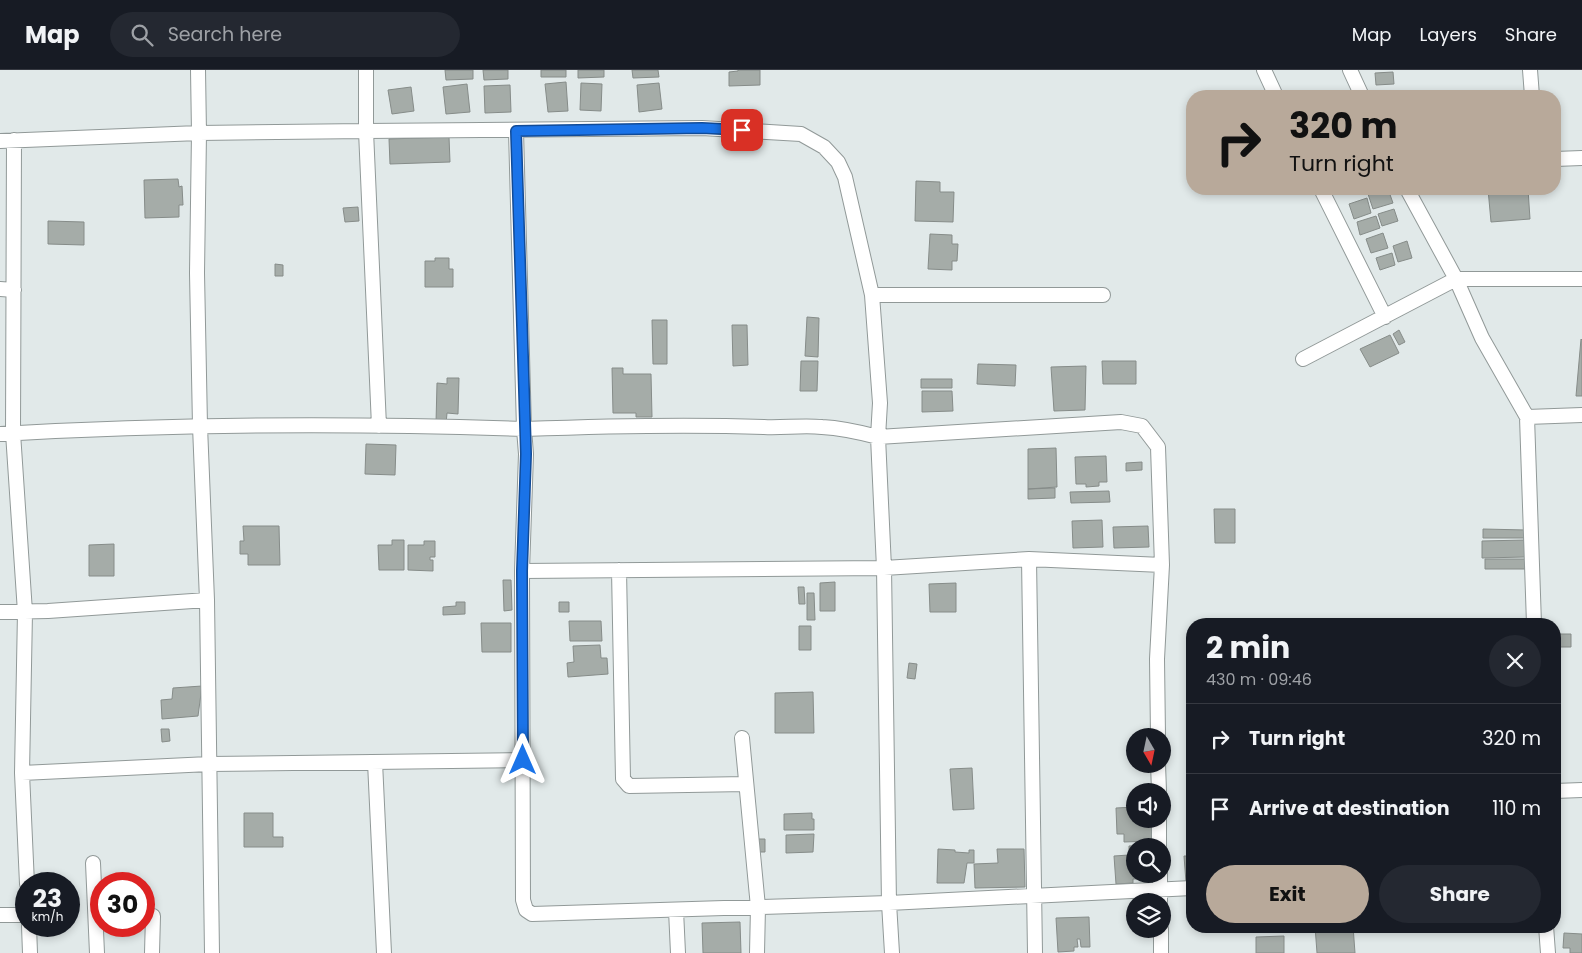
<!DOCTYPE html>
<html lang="en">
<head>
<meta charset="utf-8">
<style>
  :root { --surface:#171b24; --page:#242831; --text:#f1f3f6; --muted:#9ea1a6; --line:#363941; --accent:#b8a99a }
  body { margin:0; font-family:Poppins,sans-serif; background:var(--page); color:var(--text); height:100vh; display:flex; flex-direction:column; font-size:19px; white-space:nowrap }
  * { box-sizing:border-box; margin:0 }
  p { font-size:16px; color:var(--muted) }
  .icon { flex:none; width:28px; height:28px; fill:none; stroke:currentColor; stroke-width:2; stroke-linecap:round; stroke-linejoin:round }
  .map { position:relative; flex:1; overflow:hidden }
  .details { position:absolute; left:1186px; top:548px; width:375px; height:315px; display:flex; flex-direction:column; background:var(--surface); border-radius:20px; box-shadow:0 2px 8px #0003 }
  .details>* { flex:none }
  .hud { position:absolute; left:1186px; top:20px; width:375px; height:105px; border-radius:20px; box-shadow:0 2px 8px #0003; background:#b8a99a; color:#111; overflow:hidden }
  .needle { width:32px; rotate:171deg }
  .tools { position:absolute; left:1126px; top:658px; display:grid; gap:10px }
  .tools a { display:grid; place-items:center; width:45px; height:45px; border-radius:50%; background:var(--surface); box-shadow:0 2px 8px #0003; font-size:25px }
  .speed { position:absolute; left:15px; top:802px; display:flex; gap:10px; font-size:25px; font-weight:700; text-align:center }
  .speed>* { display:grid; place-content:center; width:65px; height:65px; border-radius:50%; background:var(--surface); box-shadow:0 2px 8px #0003; line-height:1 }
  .speed small { font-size:12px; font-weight:400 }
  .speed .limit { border:8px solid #d22; background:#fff; color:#111 }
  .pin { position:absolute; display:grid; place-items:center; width:42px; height:42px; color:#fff; margin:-21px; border-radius:10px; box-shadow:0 2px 8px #0006 }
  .me { position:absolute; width:55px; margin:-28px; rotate:0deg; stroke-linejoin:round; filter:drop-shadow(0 0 4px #0008) }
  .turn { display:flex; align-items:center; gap:18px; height:105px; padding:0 20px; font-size:22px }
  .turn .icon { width:65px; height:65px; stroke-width:2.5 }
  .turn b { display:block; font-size:35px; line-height:42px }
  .round { display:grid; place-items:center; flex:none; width:52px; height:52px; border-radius:26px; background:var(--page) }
  .summary { display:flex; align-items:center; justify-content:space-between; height:85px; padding:0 20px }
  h1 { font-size:30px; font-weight:700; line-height:38px }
  .action { display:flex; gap:10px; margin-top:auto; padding:10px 20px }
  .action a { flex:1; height:58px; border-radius:30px; background:var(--accent); color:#111; font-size:20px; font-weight:700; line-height:58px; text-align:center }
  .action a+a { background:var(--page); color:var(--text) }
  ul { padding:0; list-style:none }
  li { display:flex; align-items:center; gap:15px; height:70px; padding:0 20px; border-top:1px solid var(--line) }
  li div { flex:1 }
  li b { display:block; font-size:19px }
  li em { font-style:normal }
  header { display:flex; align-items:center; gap:30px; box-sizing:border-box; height:70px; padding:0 25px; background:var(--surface); border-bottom:1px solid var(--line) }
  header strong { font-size:24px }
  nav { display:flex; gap:28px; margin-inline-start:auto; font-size:18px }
  .search { width:350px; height:45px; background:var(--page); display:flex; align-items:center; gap:12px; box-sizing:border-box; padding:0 18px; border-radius:28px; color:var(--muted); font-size:19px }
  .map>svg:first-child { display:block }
  .building { fill:#a5aca8; stroke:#868c89 }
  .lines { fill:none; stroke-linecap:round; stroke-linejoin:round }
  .street-casing { stroke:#919998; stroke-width:16 }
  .street { stroke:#fff; stroke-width:14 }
  .route-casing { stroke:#114b97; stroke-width:12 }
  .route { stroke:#1a73e8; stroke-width:9 }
</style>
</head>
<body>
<header>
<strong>Map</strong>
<div class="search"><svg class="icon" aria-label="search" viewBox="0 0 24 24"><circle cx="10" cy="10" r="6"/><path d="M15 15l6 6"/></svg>Search here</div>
<nav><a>Map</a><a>Layers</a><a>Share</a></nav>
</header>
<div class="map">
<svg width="1582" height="883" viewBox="0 0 1582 883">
  <rect width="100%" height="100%" fill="#e1e9e9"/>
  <path class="building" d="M445 0H473V9L446 10Z
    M483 0H508V9L484 10Z
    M541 0H566V7H541Z
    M578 0H604V7L578 8Z
    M632 0H658L659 7 633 8Z
    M738 0H760V15L729 16V2L738 1Z
    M1393 2 1394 14 1376 15 1375 3Z
    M566 12 568 41 548 42 545 14Z
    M581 13 602 14 601 41 580 40Z
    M659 13 662 39 639 42 637 15Z
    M467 14 470 42 446 44 443 17Z
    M510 15 511 42 485 43 484 16Z
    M411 17 414 41 392 44 388 20Z
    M1475 22V26H1442V24Z
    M449 67 450 92 390 94 389 69Z
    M178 109 179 117 182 116 183 135H179V147L145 148 144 110Z
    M916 111 940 112V122H954L953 152 915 151Z
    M1383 119H1388L1393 133 1373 139 1368 124Z
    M1488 119H1528L1530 149 1491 152Z
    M1367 128 1371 143 1354 149 1349 134Z
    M358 137 359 151 345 152 343 138Z
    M1394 139 1398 151 1382 156 1378 144Z
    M1376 146 1380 158 1360 165 1357 152Z
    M48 151 84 152V175L48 174Z
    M1383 163 1388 178 1371 183 1366 169Z
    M930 164 952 165V174H958L957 191H952V200L928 199Z
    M1407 171 1412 188 1398 192 1393 176Z
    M1392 183 1395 195 1380 200 1376 188Z
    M435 188H449V199H453V217H425V191H435Z
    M275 194 283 195V206H275Z
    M807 247 819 248 818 287 805 286Z
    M652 250H667V294H653Z
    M732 255H747L748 295 733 296Z
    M1399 260 1405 272 1399 275 1393 264Z
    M1390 265 1399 283 1370 297 1360 279Z
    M1581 269 1582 270V326H1576Z
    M801 291H818L817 321H800Z
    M1102 291H1136V314H1103Z
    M978 294 1016 295 1015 316 977 314Z
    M1086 296 1085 340 1054 341 1051 297Z
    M612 298H623V304H651L652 347H636V343H613Z
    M447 308H459L458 344 447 343 446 354 436 353 437 313 447 314Z
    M921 309H952V318H921Z
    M922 321H952L953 341 922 342Z
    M366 374 396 375 395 405 365 404Z
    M1056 378 1057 417 1028 419V379Z
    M1106 386 1107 412H1099V416L1086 417V414H1076L1075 387Z
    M1142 392V400L1126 401V393Z
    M1055 418V428L1028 429V419Z
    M1109 421 1110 432 1071 433 1070 422Z
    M1214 439H1235V473H1215Z
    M1102 450 1103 477 1073 478 1072 451Z
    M243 456H279L280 495H248V484H240V471H244Z
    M1148 456 1149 477 1114 478 1113 457Z
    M1483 459 1526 460V468H1483Z
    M392 470H404V500H379L378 475H392Z
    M1525 470V487L1482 488V471Z
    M424 471H435V487H430V490H433V501L408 500V475H424Z
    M114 474V506H89V475Z
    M1485 489H1525V499H1485Z
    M503 510H511L512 540 504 541Z
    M835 512V541H820V513Z
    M956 513V542H930L929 514Z
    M798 517H804L805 534H799Z
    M807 523H814L815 550H807Z
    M456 532H465V544L443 545V537L456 536Z
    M559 532H569V542H559Z
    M569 551H601L602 571H570Z
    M481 553H511V582H482Z
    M799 556H811V580H799Z
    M1556 564H1571V577H1556Z
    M600 575 601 588H607L608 604 568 607 567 593 574 592 573 576Z
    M909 593 917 594 915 609 907 608Z
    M202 616 198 646 162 649 161 630 172 629 173 618Z
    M813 622 814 663H775V623Z
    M161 659H169L170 671 162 672Z
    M1187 659H1192V690H1188Z
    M972 698 974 739 953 740 950 699Z
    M1135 737V749H1151L1152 771 1124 772V764H1117L1116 738Z
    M244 743H273V767H283V777H244Z
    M812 743V749H814V760H784V744Z
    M814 764 813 782 786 783V765Z
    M757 769H765V782H757Z
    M1152 775V776H1135V804H1154V808L1133 809V813L1116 814 1114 786 1129 785V776Z
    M938 779 955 780V782L969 783V780H974V793H967L964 813H937Z
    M997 779H1024L1025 817 975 818 974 794 998 793Z
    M1184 786H1192V811L1186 812Z
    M1089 847 1090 877H1081L1080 869H1077L1078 877H1074V881L1058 882 1056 848Z
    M740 852 741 883H703L702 853Z
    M1315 856H1353L1355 883H1317Z
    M1564 863 1582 864V883H1570V878H1563Z
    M1284 866V883H1256V867Z"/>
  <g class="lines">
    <g class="street-casing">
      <path id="street" d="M198 0 199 63 197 203 200 356 207 530 212 883
        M366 0V61L702 58 801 64 824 77 838 92 845 107 872 225 880 333 878 367 884 498 889 833 892 883
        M1264 0 1276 26
        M1350 0 1362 26
        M1530 0 1532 26
        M516 61 524 359C604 356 684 354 764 357 783 358 803 355 822 357 841 358 859 362 878 367L1121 352 1142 356 1158 377 1162 495 1157 589 1158 666
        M14 70 13 363 25 542 22 703 27 814
        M0 71 199 63 366 61 379 356
        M1555 89 1582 88
        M1321 119 1385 247
        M1407 119 1456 209 1482 268 1527 347 1534 554
        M0 219 14 220
        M872 225H1103
        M1303 289 1456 209H1582
        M1527 347 1582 345
        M0 364C174 354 349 353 524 359L526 384 522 501 523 830 526 840 532 844 889 833 1192 818
        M1029 489 1035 883
        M619 500 623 709 629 716 746 714
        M522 501 884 498 1029 489 1162 495
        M0 542 48 541 207 530
        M742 668 758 837 757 883
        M375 692 384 883
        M1158 694 1159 721
        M22 703 209 694 523 690
        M1555 721 1582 720
        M1159 749V776
        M93 793 97 883
        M1160 804V831
        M676 840 678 883
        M0 845H26
        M29 856 30 883
        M1546 856 1548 883
        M1161 859V883
        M152 883 153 846"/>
    </g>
    <use href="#street" class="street"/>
  </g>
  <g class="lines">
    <g class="route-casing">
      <path id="route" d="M523 690 522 501 526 384 516 61 702 58 742 60"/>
    </g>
    <use href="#route" class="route"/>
  </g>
</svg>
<div class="tools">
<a><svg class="needle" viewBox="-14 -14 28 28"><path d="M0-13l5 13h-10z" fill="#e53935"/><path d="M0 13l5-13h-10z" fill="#9ea1a6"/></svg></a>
<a><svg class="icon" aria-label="sound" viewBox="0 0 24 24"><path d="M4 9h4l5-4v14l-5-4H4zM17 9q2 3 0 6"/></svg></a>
<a><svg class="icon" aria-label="search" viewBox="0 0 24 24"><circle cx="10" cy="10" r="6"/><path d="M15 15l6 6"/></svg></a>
<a><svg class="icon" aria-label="layers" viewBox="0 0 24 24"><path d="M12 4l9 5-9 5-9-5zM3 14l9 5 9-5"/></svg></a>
</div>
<div class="speed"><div>23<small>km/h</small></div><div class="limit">30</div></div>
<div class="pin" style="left:742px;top:60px;background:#d93025"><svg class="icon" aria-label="arrive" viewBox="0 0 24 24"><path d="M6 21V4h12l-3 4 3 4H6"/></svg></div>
<svg class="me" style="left:523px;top:690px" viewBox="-20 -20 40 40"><path d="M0-17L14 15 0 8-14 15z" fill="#1a73e8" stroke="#fff" stroke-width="4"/></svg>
<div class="hud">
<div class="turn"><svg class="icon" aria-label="right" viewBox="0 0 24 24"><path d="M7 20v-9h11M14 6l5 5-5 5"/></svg><div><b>320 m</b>Turn right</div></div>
</div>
<section class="details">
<div class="summary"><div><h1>2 min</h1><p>430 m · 09:46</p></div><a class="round"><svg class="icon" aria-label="close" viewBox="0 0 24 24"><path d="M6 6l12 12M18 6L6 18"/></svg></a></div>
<ul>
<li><svg class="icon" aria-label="right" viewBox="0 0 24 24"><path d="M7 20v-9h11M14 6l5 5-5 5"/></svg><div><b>Turn right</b></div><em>320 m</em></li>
<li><svg class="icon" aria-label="arrive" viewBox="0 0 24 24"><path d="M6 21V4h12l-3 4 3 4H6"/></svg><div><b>Arrive at destination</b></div><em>110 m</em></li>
</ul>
<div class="action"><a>Exit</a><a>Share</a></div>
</section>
</div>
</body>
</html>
